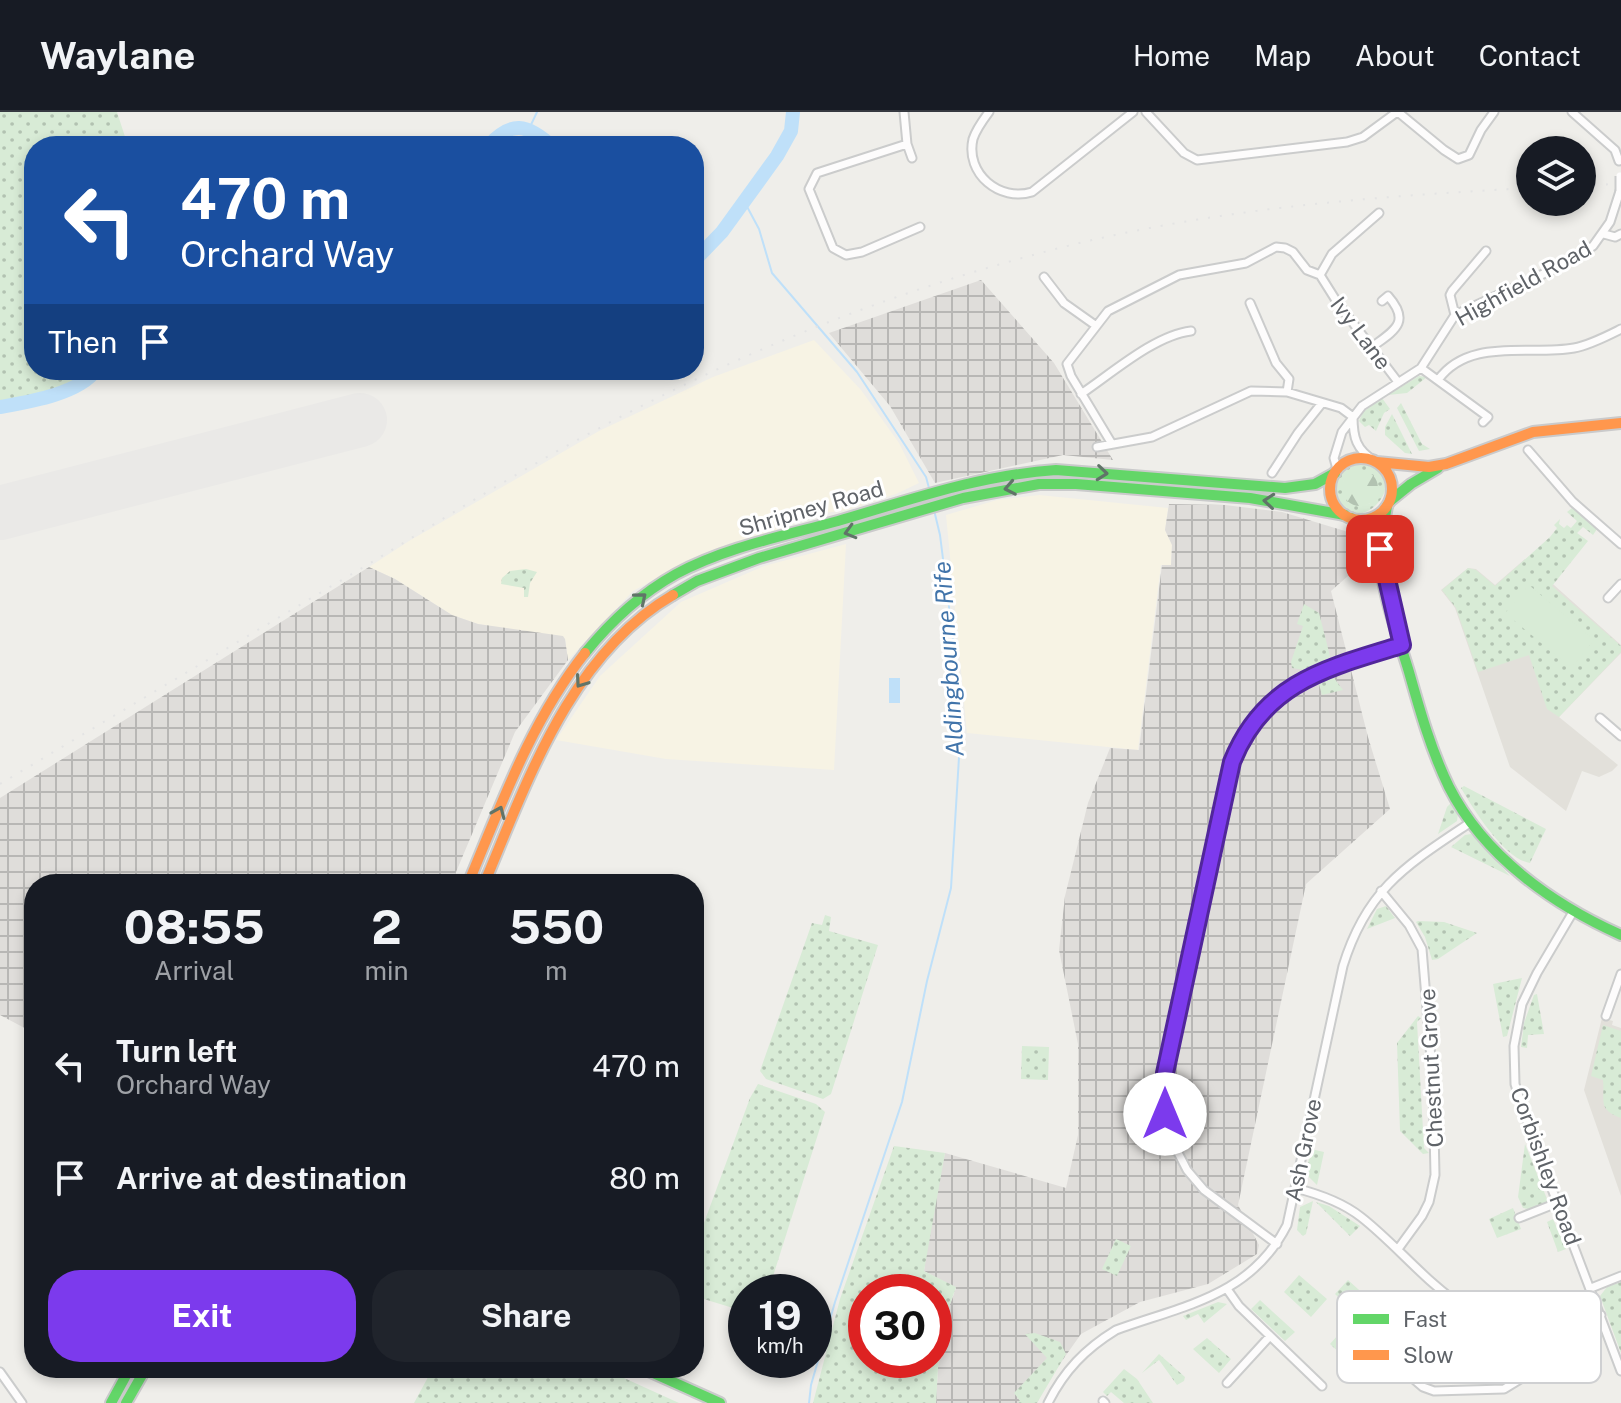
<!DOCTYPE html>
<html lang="en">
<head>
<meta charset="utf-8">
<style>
  :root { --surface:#171b24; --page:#20242c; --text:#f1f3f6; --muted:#9ea1a6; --line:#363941; --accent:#7c3aed }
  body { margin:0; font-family:"Public Sans",sans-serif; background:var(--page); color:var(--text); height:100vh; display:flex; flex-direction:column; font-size:30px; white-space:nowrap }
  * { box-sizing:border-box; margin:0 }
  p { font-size:26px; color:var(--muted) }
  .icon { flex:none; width:44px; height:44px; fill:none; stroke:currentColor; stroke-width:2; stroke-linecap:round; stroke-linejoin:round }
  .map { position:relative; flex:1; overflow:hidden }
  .panel { position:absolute; left:24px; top:762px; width:680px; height:504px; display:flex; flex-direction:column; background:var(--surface); border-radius:32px; box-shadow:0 4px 12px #0003 }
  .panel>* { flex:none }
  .guide { position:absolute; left:24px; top:24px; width:680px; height:244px; border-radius:32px; box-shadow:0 4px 12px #0003; background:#1a4fa0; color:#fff; overflow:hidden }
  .controls { position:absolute; left:1516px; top:24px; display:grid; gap:16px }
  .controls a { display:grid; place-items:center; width:80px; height:80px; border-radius:50%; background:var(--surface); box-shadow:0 4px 12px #0003; font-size:40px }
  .speed { position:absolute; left:728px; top:1162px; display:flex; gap:16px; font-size:40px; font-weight:700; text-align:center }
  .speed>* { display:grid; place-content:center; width:104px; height:104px; border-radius:50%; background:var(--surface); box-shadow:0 4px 12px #0003; line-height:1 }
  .speed small { font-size:20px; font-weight:400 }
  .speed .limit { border:12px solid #d22; background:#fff; color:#111 }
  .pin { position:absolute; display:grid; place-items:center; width:68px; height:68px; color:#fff; margin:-34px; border-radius:16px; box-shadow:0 4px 12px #0006 }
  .me { position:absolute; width:88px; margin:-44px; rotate:0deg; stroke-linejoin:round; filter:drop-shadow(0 0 6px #0008) }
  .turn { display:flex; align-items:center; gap:28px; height:168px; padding:0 24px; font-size:36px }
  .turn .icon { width:104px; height:104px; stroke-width:2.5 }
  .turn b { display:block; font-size:56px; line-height:68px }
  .then { display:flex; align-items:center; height:76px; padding:0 24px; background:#0003; gap:16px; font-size:30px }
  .eta { display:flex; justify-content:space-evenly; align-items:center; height:136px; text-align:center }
  .eta b { font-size:48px; font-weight:700; line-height:56px }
  .button { display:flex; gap:16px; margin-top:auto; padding:16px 24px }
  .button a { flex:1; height:92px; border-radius:32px; background:var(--accent); color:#fff; font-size:32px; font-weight:700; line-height:92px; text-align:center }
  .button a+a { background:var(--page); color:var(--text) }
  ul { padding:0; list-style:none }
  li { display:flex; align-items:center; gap:24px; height:112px; padding:0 24px }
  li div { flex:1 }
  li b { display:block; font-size:30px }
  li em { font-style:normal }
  header { display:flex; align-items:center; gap:48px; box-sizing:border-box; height:112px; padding:0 40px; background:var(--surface); border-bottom:2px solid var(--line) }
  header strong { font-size:38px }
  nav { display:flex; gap:44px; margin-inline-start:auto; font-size:28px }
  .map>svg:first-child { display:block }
  .commercial { fill:#f7f3e4 }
  .industrial { fill:url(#industrial-grid) }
  .education { fill:#e2e0da }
  .green { fill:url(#green-dots); fill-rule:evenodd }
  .forest { fill:url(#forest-firs) }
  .pitch { fill:#d8ebd6 }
  .water { fill:#bfe0f9 }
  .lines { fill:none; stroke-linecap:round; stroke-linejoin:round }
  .stream { stroke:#bfe0f9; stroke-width:2 }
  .river { stroke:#bfe0f9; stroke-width:14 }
  .runway { stroke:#eae9e7; stroke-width:54 }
  .street-casing { stroke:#cbcccc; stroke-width:11 }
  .fast-casing { stroke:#cacacb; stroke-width:14 }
  .slow-casing { stroke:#cacacb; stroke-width:14 }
  .street { stroke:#fdfcfc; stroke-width:7 }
  .fast { stroke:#63d668; stroke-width:10 }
  .slow { stroke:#ff974d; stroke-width:10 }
  .rail { stroke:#e4e4e4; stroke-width:2; stroke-dasharray:2 10; stroke-linecap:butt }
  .street-bridge-casing { stroke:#cbcccc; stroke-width:11; stroke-linecap:butt }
  .street-bridge { stroke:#fdfcfc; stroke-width:7 }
  .oneway { stroke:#607468 }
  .route-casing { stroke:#51269a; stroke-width:20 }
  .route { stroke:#7c3aed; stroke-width:14 }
  .labels { text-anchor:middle; stroke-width:6; stroke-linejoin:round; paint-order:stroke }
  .street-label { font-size:22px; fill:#5f6368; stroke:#fff }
  .water-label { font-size:24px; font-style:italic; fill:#4174aa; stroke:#fff }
  .key { fill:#fff; stroke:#cfd0d2; stroke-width:2 }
  .key-label { font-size:22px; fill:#5f6368 }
</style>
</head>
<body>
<header>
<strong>Waylane</strong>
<nav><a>Home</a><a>Map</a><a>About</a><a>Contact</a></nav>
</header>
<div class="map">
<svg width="1621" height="1291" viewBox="0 0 1621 1291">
  <defs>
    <pattern id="industrial-grid" width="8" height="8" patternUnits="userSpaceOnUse" patternTransform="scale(2)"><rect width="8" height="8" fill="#dfddda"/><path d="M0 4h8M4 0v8" fill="none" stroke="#b8b7b5"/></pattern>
    <pattern id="green-dots" width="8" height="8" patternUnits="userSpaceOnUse" patternTransform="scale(2)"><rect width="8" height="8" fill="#d8ebd6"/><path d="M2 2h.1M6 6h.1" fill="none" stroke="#b2c2b1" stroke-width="1.8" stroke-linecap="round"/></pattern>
    <pattern id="forest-firs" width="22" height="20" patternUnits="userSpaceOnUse" patternTransform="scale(2)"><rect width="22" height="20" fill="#d8ebd6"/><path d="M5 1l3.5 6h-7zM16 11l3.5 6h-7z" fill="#b2c2b1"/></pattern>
  </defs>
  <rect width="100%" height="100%" fill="#efeeea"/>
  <path class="commercial" d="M814 228 861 278 899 331 919 371 896 382 847 398 825 401 691 448 633 479 568 548 565 527 478 512 452 503 395 467 369 455 409 429 599 319 713 265Z
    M1039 383 1168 396 1165 418 1172 433 1171 454 1161 453 1138 638 967 621 946 403 997 388Z
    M846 432 834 658 666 647 556 628 600 564 681 490 764 454Z"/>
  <path class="industrial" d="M981 168 1054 251 1113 348 1063 343 935 371 890 294 829 221Z
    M1169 392 1225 393 1282 400 1345 419 1371 434 1373 442 1331 479 1368 625 1390 697 1306 772 1238 1093 1259 1133 1257 1142 1208 1172 1140 1190 1081 1222 1045 1273 1037 1291H936L940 1221 956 1176 924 1159 931 1107 945 1041 1066 1076 1078 1023V932L1059 838 1065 784 1088 691 1110 636 1139 638 1162 453H1171L1172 433 1165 418Z
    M369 455 395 467 452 503 478 512 563 524 565 527 568 548 515 620 451 772H34V921L0 903V686Z"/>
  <path class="education" d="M1525 447 1621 533V541L1559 605 1618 653 1612 659 1599 665 1582 659 1566 699 1510 655 1455 496 1441 478 1468 456 1476 457 1495 473Z
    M1602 906 1613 909 1612 913 1621 916V1084L1584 978Z"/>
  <path class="green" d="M0 0H117L128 34H34V258H87C75 279 23 284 0 289Z
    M1419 264 1427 265 1407 281 1388 283Z
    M1382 286 1390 297 1384 301 1376 319 1369 313 1365 315 1359 309 1363 300Z
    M1401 291 1422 332 1430 337 1419 339 1397 296Z
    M1392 302 1412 342 1405 341 1385 323V315Z
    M1360 352C1423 362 1352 436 1337 383 1333 366 1345 355 1360 352ZM1344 368 1370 391C1354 398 1340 386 1344 368Z
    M1572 396 1597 417 1593 423 1583 415 1577 421 1588 429 1552 474 1621 534V540L1559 605 1547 597 1529 543 1478 560 1456 496 1442 478 1468 456 1476 458 1495 474 1550 425 1557 416 1554 413 1560 407 1559 412 1564 416 1567 413 1571 416 1577 409 1567 400Z
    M526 457 537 460 530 471 528 485H524V476L501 472 502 466 510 459Z
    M1304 492 1319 501 1330 544 1325 551 1305 558 1292 556 1291 550 1303 514 1297 512Z
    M1331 562 1343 578 1322 583 1317 565Z
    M1464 674 1546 717 1530 751C1504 747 1474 698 1461 676Z
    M1451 691 1458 701 1457 709 1438 722 1447 695Z
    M1471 722 1476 726 1510 764 1451 735 1465 723Z
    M1386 794 1395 806 1367 817 1377 797Z
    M825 803 831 805 829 819 878 833 831 982 823 987 766 967 760 959 812 811 822 813Z
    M1418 809 1444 810 1477 821 1438 847 1432 848 1425 825 1416 810Z
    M1522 866 1507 924 1503 925 1493 872Z
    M1537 882 1544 922 1528 923 1527 936 1521 935 1524 911 1534 883Z
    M1418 904 1421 906 1417 910 1424 1036 1429 1041 1423 1042 1400 1019 1397 931Z
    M1603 913 1621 919V1006C1597 997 1605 989 1603 968L1591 964Z
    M1022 934 1049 935 1048 968 1021 967Z
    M758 972 816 992 825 1000 768 1180H746V1200L694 1184V1138L750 986Z
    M1525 1032 1549 1092 1533 1098 1523 1096 1518 1085Z
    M894 1034 945 1041 924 1159 956 1175 940 1221 936 1291H813L840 1187ZM866 1180H934V1248H866Z
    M1311 1037 1324 1040 1317 1073 1306 1062Z
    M1313 1089 1306 1122 1303 1124 1297 1118 1300 1095Z
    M1316 1090 1329 1094 1360 1114 1350 1124Z
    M1513 1096 1521 1117 1497 1126 1489 1107Z
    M1553 1107 1566 1137 1558 1140 1547 1110Z
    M1116 1127 1131 1134 1117 1164 1102 1157Z
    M1299 1163 1327 1187 1311 1205 1284 1180Z
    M1348 1168 1368 1186 1355 1201 1335 1182Z
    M1621 1170V1241L1600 1184 1607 1175Z
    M1260 1188 1295 1220 1285 1229 1251 1197Z
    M1218 1190 1227 1192 1204 1211 1198 1202 1186 1208 1183 1204Z
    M1354 1205 1369 1218 1344 1245 1330 1232Z
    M1035 1221 1060 1230 1066 1242 1037 1291H1018L1020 1289 1014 1281 1047 1246 1025 1222Z
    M1207 1226 1231 1247 1219 1261 1193 1237Z
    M1159 1242 1185 1265 1184 1269 1177 1273 1159 1248 1142 1261Z
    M433 1256H602L679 1291H414Z
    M1124 1257 1137 1267 1153 1291H1124L1111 1280 1107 1284 1103 1280Z"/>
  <path class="forest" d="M1342 376a18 18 0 1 1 36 0a18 18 0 1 1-36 0Z"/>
  <path class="pitch" d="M1529 473 1594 528 1571 556 1505 501Z"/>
  <path class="water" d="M889 566H900V591H889Z"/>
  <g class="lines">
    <path class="stream" d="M529 17 537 0
      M744 89 759 117 772 161 857 260 926 365 929 376
      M809 1291 811 1273 835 1190 902 990 927 869 951 776 960 629 955 543 940 423 934 398"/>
    <path class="river" d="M488 34C512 8 526 12 552 34
      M694 149 722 120 777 44 791 19 793 0
      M0 295C28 290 79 282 96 258"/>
    <path class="runway" d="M0 401 360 308"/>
    <g class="street-casing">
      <path id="street" d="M904 0 907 32 912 46
        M989 0C983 8 976 18 973 27 965 62 1000 90 1032 80L1133 0
        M1146 0 1184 41 1197 48 1347 30 1363 25 1397 0
        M1398 0 1444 38 1458 47 1469 43 1481 18 1494 0
        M1572 0 1615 38 1619 49
        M907 32 817 61 809 77 833 136 846 143 862 140 920 115
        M1379 101 1332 142 1320 163 1337 190 1398 270
        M1604 122 1615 125 1621 122
        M1044 165 1064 191 1095 213
        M1250 191 1276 251 1289 267 1287 280
        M1455 203 1450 183 1452 179 1486 139
        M1372 235C1395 218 1411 210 1388 184L1382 189
        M1421 256 1488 305 1483 310
        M1438 268C1469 225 1529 244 1574 236 1590 233 1607 224 1621 217
        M1081 282C1111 262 1155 223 1191 219
        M1353 305C1353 325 1356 338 1375 349
        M1112 332 1071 264 1067 252 1108 199 1179 163 1246 151 1276 135 1285 136 1293 140 1307 158 1320 163
        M1097 335 1152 325 1251 279 1287 280 1341 296 1353 305
        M1528 338 1573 390 1621 432
        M1337 357 1334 346 1342 320 1362 294 1421 256 1455 203 1556 156 1593 134 1610 110 1620 79
        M1272 361 1298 321 1322 291
        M1608 486 1621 472
        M1600 606 1621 624
        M1381 779 1409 813 1422 837 1433 971 1435 1063 1429 1090 1422 1104 1398 1137
        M1573 800 1537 861 1522 892 1514 934 1515 972 1530 1019 1621 1259
        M1606 904 1621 862
        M1295 1076C1319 1082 1342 1090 1361 1105 1415 1147 1460 1219 1536 1218 1557 1218 1581 1208 1601 1203
        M1519 1106 1557 1091
        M1277 1132 1204 1078 1187 1058 1171 1027 1163 979 1189 846 1232 650 1248 616 1261 600 1298 570 1334 554 1402 533
        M1591 1176 1621 1164
        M1227 1177 1239 1194 1322 1274
        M1387 1244 1423 1275 1434 1279 1504 1277 1527 1263 1536 1254 1538 1218
        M0 1260 22 1291
        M1227 1271 1270 1224
        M1103 1289 1105 1291
        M1048 1291C1064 1259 1085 1237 1116 1218 1185 1193 1251 1184 1287 1113L1343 854C1367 776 1407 753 1471 710"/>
    </g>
    <g class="fast-casing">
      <path id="fast" d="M1390 389 1411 372 1438 356
        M1387 394C1385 408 1380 422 1380 436 1380 478 1397 520 1409 560 1420 599 1431 638 1449 675 1484 744 1552 792 1621 823
        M1351 406 1368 419 1379 436
        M673 483 697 469 759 446 963 386 1039 372H1076L1250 386 1345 403
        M585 541C611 509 640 482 676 462 726 435 784 424 838 409 910 388 980 363 1056 358L1285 376 1315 372 1335 361
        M642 1256 720 1291
        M111 1291 130 1256
        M126 1291 146 1256"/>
    </g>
    <g class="slow-casing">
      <path id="slow" d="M1330 377a31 31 0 1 1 62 0a31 31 0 1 1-62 0Z
        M1377 350 1429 355 1446 352 1533 320 1621 311
        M468 772C501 693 531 609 585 541
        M484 772C528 668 570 543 673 483"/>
    </g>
    <use href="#street" class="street"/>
    <use href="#fast" class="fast"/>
    <use href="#slow" class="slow"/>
    <path class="rail" d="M1582 73 1621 72
      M0 672C122 599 244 526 367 453 453 401 538 347 628 301 757 234 892 181 1033 143 1196 98 1362 85 1530 76"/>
    <g class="street-bridge-casing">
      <path id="street-bridge" d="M1620 64V79"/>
    </g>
    <use href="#street-bridge" class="street-bridge"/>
  </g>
  <defs><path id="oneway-chevron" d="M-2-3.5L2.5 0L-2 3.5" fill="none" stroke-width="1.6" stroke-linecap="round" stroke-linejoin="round" transform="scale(2)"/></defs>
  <g class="oneway">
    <use href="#oneway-chevron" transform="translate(1102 361) rotate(6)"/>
    <use href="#oneway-chevron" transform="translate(1010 376) rotate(169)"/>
    <use href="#oneway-chevron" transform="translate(1269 389) rotate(-175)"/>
    <use href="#oneway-chevron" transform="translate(850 420) rotate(164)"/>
    <use href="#oneway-chevron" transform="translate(641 486) rotate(-40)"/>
    <use href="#oneway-chevron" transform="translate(581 570) rotate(125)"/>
    <use href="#oneway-chevron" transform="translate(499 700) rotate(-67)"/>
  </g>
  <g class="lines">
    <g class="route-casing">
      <path id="route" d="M1165 1002V961L1232 650C1264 570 1327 556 1402 533L1380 437"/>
    </g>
    <use href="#route" class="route"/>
  </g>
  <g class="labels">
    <g class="street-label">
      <text transform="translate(1523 171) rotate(-29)" y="8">Highfield Road</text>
      <text transform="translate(1361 221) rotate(53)" y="8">Ivy Lane</text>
      <text transform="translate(811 396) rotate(-16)" y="8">Shripney Road</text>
      <text transform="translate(1431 956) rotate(-93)" y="8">Chestnut Grove</text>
      <text transform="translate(1303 1038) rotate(-78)" y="8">Ash Grove</text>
      <text transform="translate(1546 1054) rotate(70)" y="8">Corbishley Road</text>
    </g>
    <g class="water-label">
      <text transform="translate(949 547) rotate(-94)" y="8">Aldingbourne Rife</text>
    </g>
  </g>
  <rect x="1337" y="1179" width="264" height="92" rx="12" class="key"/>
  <rect x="1353" y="1202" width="36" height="10" fill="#63d668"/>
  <rect x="1353" y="1238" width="36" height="10" fill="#ff974d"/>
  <g class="key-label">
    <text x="1403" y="1215">Fast</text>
    <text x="1403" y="1251">Slow</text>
  </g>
</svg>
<div class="controls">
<a><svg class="icon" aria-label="layers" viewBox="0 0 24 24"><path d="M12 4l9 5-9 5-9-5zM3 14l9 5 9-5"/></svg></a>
</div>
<div class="speed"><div>19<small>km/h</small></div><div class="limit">30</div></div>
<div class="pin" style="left:1380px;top:437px;background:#d93025"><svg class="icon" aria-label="arrive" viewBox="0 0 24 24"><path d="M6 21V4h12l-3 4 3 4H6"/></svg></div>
<svg class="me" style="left:1165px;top:1002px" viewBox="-20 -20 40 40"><circle r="19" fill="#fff"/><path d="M0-13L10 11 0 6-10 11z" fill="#7c3aed"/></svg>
<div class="guide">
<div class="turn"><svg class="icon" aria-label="left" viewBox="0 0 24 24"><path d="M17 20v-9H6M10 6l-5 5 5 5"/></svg><div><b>470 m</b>Orchard Way</div></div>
<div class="then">Then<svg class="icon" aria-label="arrive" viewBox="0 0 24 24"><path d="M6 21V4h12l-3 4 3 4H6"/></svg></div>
</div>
<section class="panel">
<div class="eta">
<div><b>08:55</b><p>Arrival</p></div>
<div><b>2</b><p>min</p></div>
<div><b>550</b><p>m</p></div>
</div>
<ul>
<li><svg class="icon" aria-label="left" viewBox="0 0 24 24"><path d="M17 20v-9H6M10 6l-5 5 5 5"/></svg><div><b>Turn left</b><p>Orchard Way</p></div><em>470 m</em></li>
<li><svg class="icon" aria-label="arrive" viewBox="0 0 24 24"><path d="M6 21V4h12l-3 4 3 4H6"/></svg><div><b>Arrive at destination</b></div><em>80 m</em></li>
</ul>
<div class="button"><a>Exit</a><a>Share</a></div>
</section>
</div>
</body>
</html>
